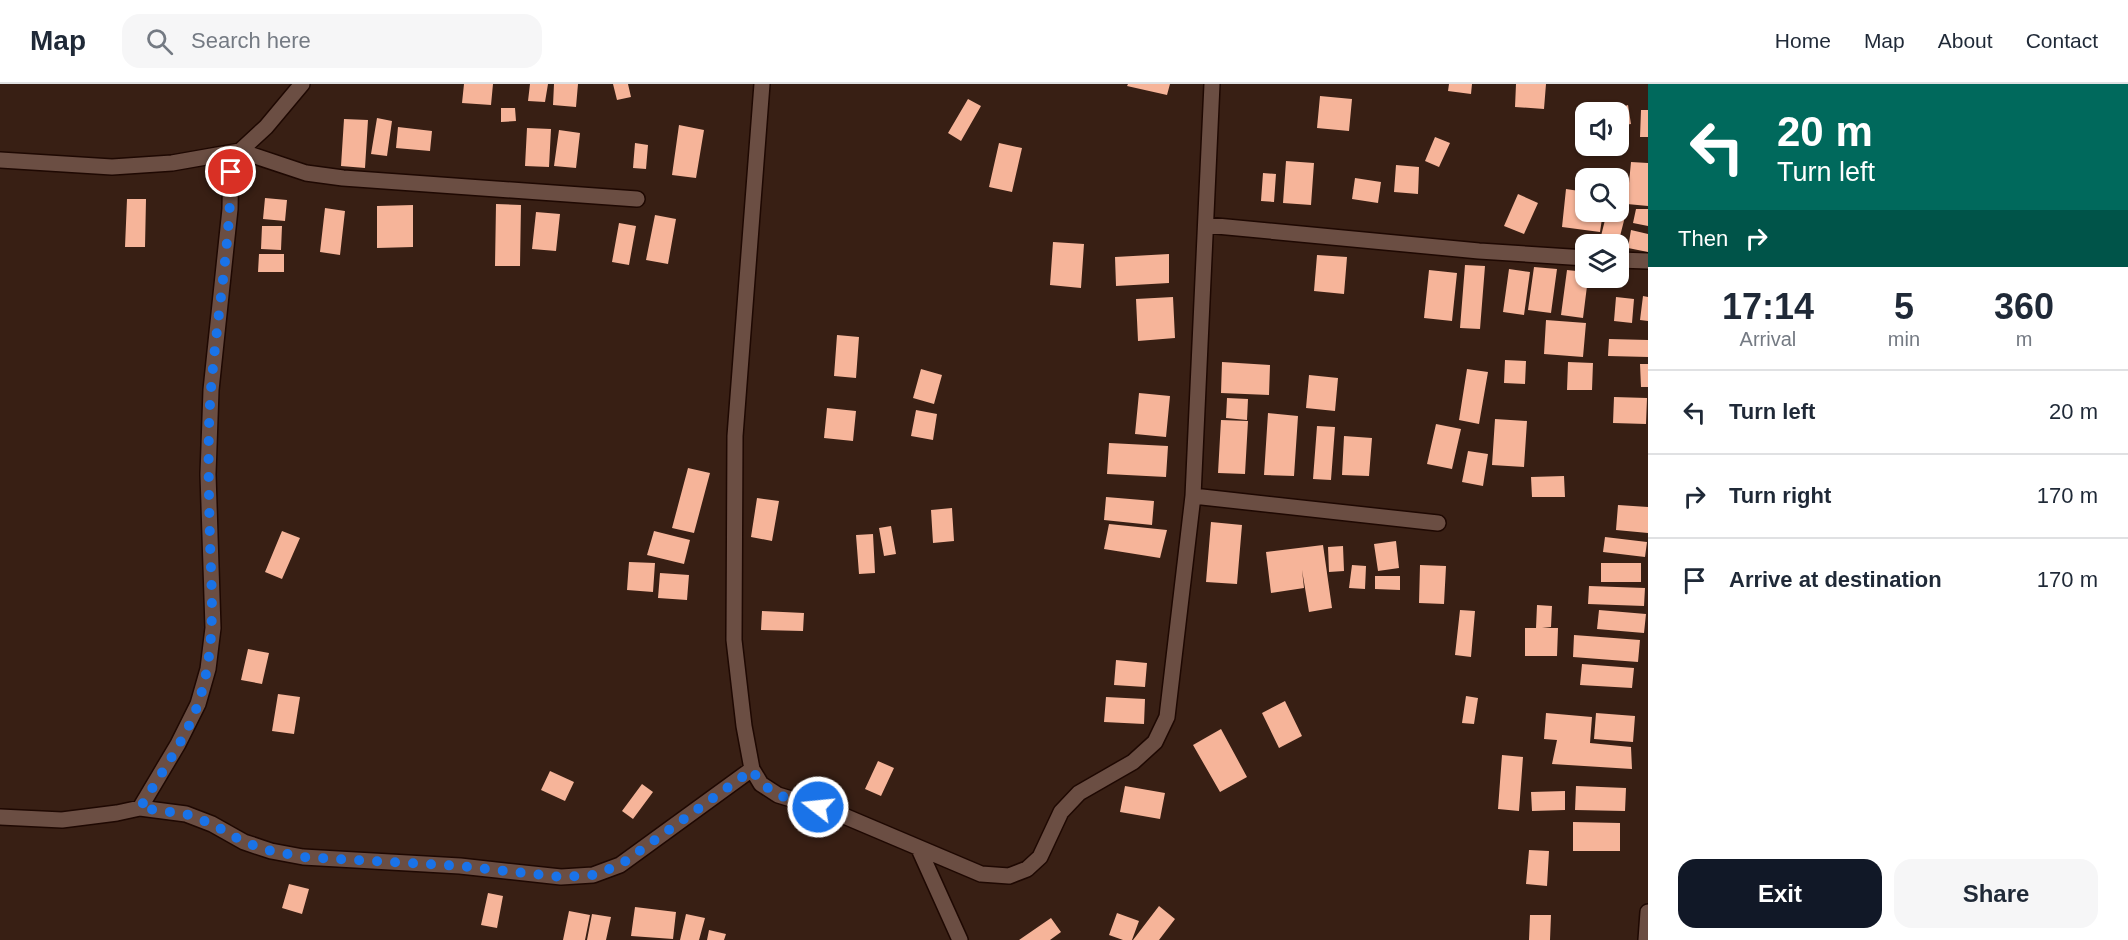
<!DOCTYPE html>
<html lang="en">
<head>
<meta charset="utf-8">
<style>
  :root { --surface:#fff; --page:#f6f6f7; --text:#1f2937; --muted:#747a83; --line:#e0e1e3; --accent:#111827 }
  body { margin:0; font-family:Helvetica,sans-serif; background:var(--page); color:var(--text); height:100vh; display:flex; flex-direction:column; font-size:22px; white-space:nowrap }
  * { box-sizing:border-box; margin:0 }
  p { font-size:20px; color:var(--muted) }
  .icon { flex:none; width:33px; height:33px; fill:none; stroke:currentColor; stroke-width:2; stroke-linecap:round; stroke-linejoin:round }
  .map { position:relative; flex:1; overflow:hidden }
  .details { display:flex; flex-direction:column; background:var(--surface); width:480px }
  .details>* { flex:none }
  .banner { background:#00695c; color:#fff; overflow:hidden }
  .buttons { position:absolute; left:1575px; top:18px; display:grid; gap:12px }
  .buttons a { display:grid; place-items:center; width:54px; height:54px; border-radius:12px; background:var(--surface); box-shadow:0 2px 4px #0004; font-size:30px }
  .pin { position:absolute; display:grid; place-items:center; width:51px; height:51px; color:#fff; margin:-26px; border:3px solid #fff; border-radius:50%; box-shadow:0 2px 6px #0007 }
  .me { position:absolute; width:66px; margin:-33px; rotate:286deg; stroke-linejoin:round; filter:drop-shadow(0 0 4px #0008) }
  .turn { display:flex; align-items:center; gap:21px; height:126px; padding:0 30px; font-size:27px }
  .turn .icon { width:78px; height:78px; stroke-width:2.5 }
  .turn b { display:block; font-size:42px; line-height:51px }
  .then { display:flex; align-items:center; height:57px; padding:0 30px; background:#0003; gap:12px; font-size:22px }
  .eta { display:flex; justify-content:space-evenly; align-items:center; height:102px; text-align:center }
  .eta b { font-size:36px; font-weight:600; line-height:42px }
  .action { display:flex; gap:12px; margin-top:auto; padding:12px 30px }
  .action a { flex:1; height:69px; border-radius:18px; background:var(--accent); color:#fff; font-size:24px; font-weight:600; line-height:69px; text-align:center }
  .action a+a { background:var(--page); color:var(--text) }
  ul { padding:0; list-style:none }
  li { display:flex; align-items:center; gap:18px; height:84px; padding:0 30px; border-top:2px solid var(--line) }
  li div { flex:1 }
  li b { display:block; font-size:22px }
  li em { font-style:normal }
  header { display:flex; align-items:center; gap:36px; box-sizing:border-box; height:84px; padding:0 30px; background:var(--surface); border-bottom:2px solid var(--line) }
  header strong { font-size:28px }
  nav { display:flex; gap:33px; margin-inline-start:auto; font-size:21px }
  .search { width:420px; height:54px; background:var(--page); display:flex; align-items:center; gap:15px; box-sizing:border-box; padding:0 21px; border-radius:18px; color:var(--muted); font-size:22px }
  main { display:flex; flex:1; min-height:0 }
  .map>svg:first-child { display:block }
  .building { fill:#f6b499 }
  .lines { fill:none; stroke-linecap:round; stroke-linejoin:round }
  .street-casing { stroke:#1e0802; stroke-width:18 }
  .street { stroke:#6b4e43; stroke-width:15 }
  .route { stroke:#1a73e8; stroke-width:10; stroke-dasharray:0 18 }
</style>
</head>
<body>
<header>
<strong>Map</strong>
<div class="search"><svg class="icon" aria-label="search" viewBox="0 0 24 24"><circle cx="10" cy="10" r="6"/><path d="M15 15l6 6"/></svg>Search here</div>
<nav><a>Home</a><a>Map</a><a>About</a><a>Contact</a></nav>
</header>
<main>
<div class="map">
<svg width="1648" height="856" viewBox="0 0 1648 856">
  <rect width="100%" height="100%" fill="#381f14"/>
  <path class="building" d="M464 0H493L491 21 462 19Z
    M530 0H548L545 18 528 17Z
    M554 0H578L576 23 553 21Z
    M613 0H628L631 13 617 16Z
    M1128 0H1170L1167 11 1127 2Z
    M1449 0H1472L1471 10 1448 7Z
    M1516 0H1546L1544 25 1515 23Z
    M1320 12 1352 15 1349 47 1317 44Z
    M968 15 981 22 961 57 948 49Z
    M1628 21 1631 40 1618 42V28H1608Z
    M501 24H515L516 37 501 38Z
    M1641 26H1648V53H1640Z
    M377 34 392 37 387 72 371 70Z
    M344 35 368 36 365 84 341 82Z
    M679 41 704 46 696 94 672 91Z
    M398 43 432 47 430 67 396 64Z
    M527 44 551 45 549 83 525 82Z
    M559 46 580 49 576 84 554 82Z
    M1435 53 1450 59 1439 83 1425 77Z
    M635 59 648 61 646 85 633 84Z
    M999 59 1022 64 1012 108 989 103Z
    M1286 77 1314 79 1311 121 1283 119Z
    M1631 78 1648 79V122L1627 120Z
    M1396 81 1419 83 1418 110 1394 108Z
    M1263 89 1276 90 1274 118 1261 117Z
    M1355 94 1381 98 1378 119 1352 115Z
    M1566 105 1586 108V128H1603L1600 148 1562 143Z
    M1518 110 1538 119 1524 150 1504 142Z
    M265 114 287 116 285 137 263 135Z
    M127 115H146L145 163H125Z
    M1618 119 1628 121 1618 160H1599L1607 128H1618Z
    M496 120 521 121 520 182H495Z
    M413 121V163L377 164V122Z
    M325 124 345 127 340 171 320 168Z
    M1636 125H1648V142L1633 139Z
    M536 128 560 130 556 167 532 165Z
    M655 131 676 135 668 180 646 176Z
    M619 139 636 142 629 181 612 178Z
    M262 142H282L281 166 261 165Z
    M1631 146 1648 150V168L1628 164Z
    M1053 158 1084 160 1081 204 1050 201Z
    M259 170H284V188H258Z
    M1169 170V199L1116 202 1115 173Z
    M1317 171 1347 173 1344 210 1314 207Z
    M1465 181 1485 182 1480 245 1460 244Z
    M1534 183 1557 185 1551 229 1528 226Z
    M1509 185 1530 188 1524 231 1503 228Z
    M1429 186 1457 189 1452 237 1424 234Z
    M1567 186 1586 188V194H1588L1583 234 1561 231Z
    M1643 212 1648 213V237L1640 236Z
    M1173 213 1175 254 1138 257 1136 215Z
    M1616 213 1634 215 1632 239 1614 237Z
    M1546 236 1586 239 1583 273 1544 270Z
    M837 251 859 253 856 294 834 292Z
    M1609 255 1648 256V273L1608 272Z
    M1505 276 1526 277 1525 300 1504 299Z
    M1222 278 1270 281 1269 311 1221 309Z
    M1568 278 1593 279 1592 306H1567Z
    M1640 280H1648V303H1641Z
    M921 285 942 291 934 320 913 314Z
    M1467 285 1488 288 1479 340 1459 336Z
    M1309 291 1338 294 1335 327 1306 324Z
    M1139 309 1170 312 1166 353 1135 350Z
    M1614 313 1647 314 1646 340 1613 339Z
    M1227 314 1248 315 1247 336 1226 334Z
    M827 324 856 327 853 357 824 354Z
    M916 326 937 330 933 356 911 352Z
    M1268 329 1298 332 1294 392 1264 391Z
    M1495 335 1527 337 1524 383 1492 381Z
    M1221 336 1248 337 1245 390 1218 389Z
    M1436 340 1461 345 1452 385 1427 380Z
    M1317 342 1335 343 1331 396 1313 395Z
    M1344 352 1372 354 1369 392 1342 391Z
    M1109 359 1168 362 1166 393 1107 390Z
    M1468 367 1488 370 1483 402 1462 398Z
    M688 384 710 389 694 449 672 444Z
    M1564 392 1565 413H1532L1531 393Z
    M1106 413 1154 417 1152 441 1104 436Z
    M757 414 779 417 772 457 751 453Z
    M1618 421 1648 423V449L1616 446Z
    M952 424 954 457 933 459 931 426Z
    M1211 438 1242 441 1237 500 1206 498Z
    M1109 440 1167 446 1160 474 1104 465Z
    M891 442 896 470 884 472 879 444Z
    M282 447 300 454 282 495 265 488Z
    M654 447 690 456 684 480 647 471Z
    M873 450 875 489 859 490 856 451Z
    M1605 453 1647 458 1645 473 1603 468Z
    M1396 457 1399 484 1378 487 1374 460Z
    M1323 461 1332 524 1309 528 1302 486 1304 504 1271 509 1266 468Z
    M1343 462 1344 487 1329 488 1328 463Z
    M629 478 655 479 653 508 627 506Z
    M1601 479H1641V498H1601Z
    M1352 481 1366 482 1365 505 1349 504Z
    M1420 481 1446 482 1444 520 1419 519Z
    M660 489 689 491 687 516 658 514Z
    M1375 492H1400V506L1375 505Z
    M1589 502 1645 504 1644 522 1588 520Z
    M1537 521 1552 522 1551 543 1542 544H1558L1557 572H1525V544H1536Z
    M1460 526 1475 527 1471 573 1455 571Z
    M1599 526 1646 530 1644 549 1597 545Z
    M762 527 804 529 803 547 761 546Z
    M1574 551 1640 556 1638 578 1573 573Z
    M248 565 269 569 262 600 241 596Z
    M1116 576 1147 579 1145 603 1114 601Z
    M1582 580 1634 584 1632 604 1580 601Z
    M278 610 300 613 294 650 272 647Z
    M1466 612 1478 614 1474 640 1462 639Z
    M1106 613 1145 615 1144 640 1104 638Z
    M1285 617 1302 652 1279 664 1262 629Z
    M1546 629 1592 633 1590 659 1631 663 1632 685 1552 680 1557 656 1544 655Z
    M1596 629 1635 632 1633 658 1594 655Z
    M1221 645 1247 693 1220 708 1193 661Z
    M1502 671 1523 673 1519 727 1498 725Z
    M878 677 894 684 881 712 865 705Z
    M550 687 574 698 565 717 541 706Z
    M642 700 653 708 633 735 622 727Z
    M1125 702 1165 709 1160 735 1120 728Z
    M1576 702 1626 704 1625 727 1575 726Z
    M1565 707V726L1532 727 1531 708Z
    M1573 738 1620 739V767H1573Z
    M1529 766 1549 767 1547 802 1526 800Z
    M289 800 309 805 302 830 282 824Z
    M488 809 503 812 497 844 481 841Z
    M1159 822 1175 835 1159 856H1133Z
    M635 823 676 828 673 855 631 852Z
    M569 827 590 831 585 856H563Z
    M1117 829 1139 837 1132 856H1123L1109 851Z
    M592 830 611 833 606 856H587Z
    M686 830 705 834 699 856H680Z
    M1530 831H1551L1550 856H1529Z
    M1051 834 1061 848 1050 856H1019Z
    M709 846 726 850 724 856H707Z"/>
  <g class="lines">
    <g class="street-casing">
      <path id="street" d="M762 0 735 352 734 556 744 642 752 685 761 700 778 711 837 729 981 790 1009 792 1027 785 1040 773 1061 728 1079 709 1133 678 1155 658 1167 633 1193 412 1212 0
        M240 67 306 89 343 94 637 115
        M0 76 112 83 172 79 240 67 266 43 302 0
        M1206 141 1479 167 1586 174
        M1618 176 1648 177
        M1193 412 1438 439
        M140 724 178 660 198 620 208 585 213 544 208 390 211 306 230 125 231 69
        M0 733 62 736 117 729 140 724 186 730 212 740 244 758 271 767 303 773 460 782 561 793 593 791 620 781 752 685
        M919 765 960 856
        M1646 856 1648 828"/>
    </g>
    <use href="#street" class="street"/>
  </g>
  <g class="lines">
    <path class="route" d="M231 88C230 161 217 232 211 305 207 356 209 408 210 459 212 515 216 563 199 617 188 652 159 692 140 724L186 730 212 740 244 758 271 767 303 773 460 782 561 793 593 791 620 781 752 686C768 712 789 715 818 723"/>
  </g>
</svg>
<div class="buttons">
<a><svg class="icon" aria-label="sound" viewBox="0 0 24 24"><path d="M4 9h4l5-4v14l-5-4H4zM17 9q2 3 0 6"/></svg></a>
<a><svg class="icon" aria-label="search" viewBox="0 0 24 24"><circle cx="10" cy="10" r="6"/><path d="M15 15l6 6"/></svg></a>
<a><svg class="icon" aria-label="layers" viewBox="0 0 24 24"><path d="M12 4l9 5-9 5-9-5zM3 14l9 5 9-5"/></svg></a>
</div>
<div class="pin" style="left:231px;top:88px;background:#d93025"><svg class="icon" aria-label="arrive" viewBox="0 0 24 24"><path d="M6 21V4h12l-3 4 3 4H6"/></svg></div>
<svg class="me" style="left:818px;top:723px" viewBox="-20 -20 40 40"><circle r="17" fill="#1a73e8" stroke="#fff" stroke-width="3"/><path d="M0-11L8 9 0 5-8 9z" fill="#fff"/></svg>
</div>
<section class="details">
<div class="banner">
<div class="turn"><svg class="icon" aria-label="left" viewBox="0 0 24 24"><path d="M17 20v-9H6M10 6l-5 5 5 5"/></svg><div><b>20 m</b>Turn left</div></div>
<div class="then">Then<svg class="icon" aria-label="right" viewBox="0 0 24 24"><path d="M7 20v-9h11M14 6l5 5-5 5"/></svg></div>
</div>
<div class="eta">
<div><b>17:14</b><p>Arrival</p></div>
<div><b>5</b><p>min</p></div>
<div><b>360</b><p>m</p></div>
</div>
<ul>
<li><svg class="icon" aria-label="left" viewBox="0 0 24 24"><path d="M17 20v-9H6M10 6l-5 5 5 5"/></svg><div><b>Turn left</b></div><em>20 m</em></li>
<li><svg class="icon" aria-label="right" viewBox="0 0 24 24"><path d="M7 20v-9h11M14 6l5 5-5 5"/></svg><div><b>Turn right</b></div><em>170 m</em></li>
<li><svg class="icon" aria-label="arrive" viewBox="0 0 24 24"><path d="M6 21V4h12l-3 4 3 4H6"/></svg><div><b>Arrive at destination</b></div><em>170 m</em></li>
</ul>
<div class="action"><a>Exit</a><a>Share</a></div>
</section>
</main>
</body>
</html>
